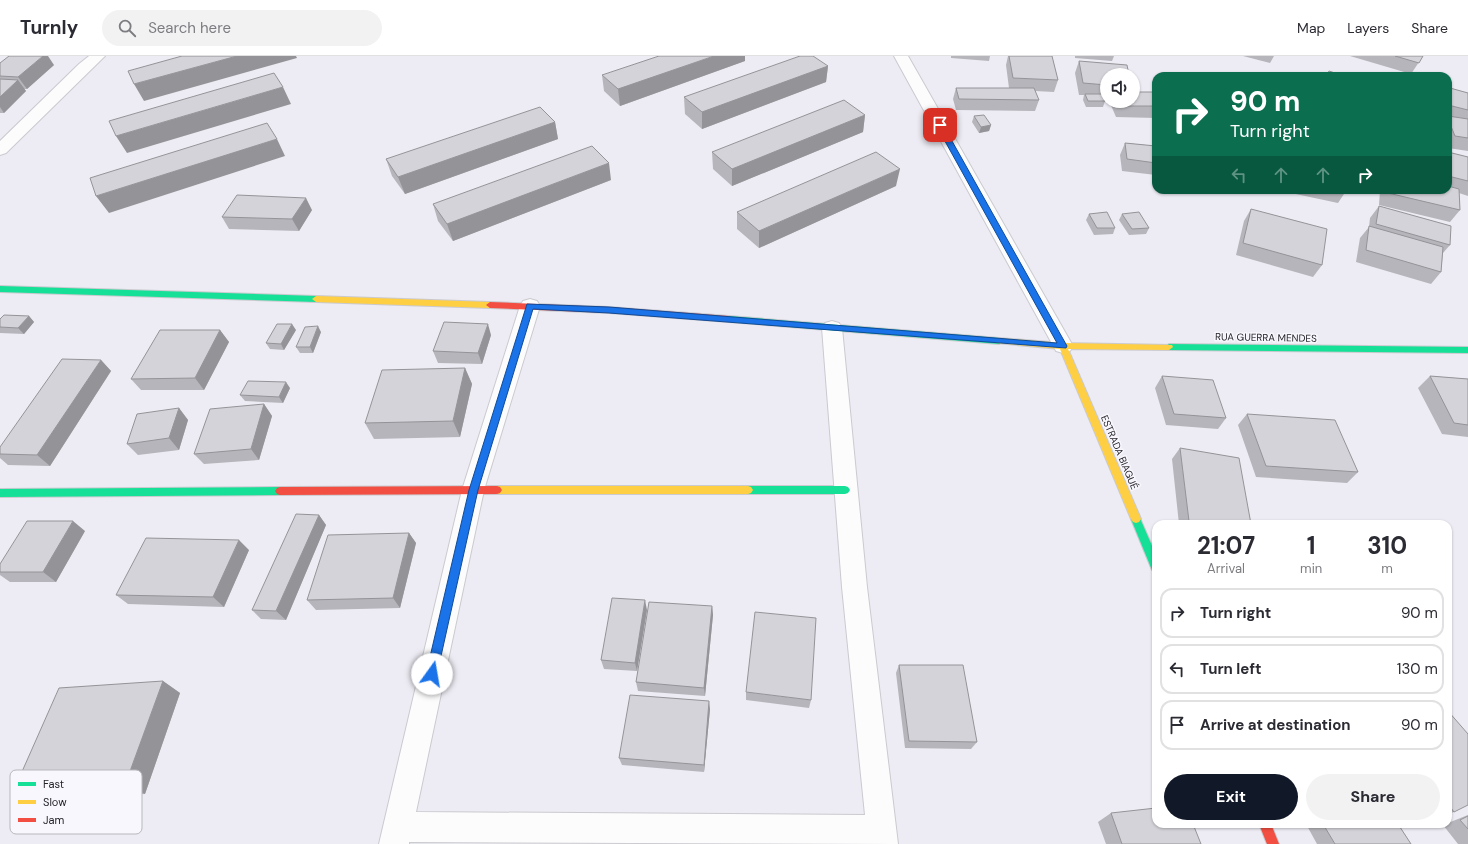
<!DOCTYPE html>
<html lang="en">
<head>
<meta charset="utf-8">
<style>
  :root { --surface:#fff; --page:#f2f2f3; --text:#2b2b33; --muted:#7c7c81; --line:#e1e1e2; --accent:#111827 }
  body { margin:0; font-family:"DM Sans",sans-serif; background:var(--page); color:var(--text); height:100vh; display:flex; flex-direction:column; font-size:15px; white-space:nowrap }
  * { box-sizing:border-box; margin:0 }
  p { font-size:13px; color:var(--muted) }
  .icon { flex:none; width:22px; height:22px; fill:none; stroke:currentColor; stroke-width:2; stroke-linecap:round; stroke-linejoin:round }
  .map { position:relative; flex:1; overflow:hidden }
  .details { position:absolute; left:1152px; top:464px; width:300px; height:308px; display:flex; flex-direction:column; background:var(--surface); border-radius:12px; box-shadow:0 1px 3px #0004 }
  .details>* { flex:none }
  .hud { position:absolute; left:1152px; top:16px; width:300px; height:122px; border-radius:12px; box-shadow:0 1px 3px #0004; background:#0b6e4f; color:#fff; overflow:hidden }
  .controls { position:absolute; left:1100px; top:12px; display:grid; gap:8px }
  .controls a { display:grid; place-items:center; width:40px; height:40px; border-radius:50%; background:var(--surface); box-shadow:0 1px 3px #0004; font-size:20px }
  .pin { position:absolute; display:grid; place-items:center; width:34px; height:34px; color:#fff; margin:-17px; border-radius:8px; box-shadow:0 2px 6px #0006 }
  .me { position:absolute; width:44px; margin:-22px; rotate:13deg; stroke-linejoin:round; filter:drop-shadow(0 0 3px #0008) }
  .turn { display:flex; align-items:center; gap:14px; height:84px; padding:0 12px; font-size:18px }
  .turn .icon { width:52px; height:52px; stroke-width:2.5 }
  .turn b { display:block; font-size:28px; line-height:34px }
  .lanes { display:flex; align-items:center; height:38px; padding:0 12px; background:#0003; justify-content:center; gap:20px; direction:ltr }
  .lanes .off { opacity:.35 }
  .eta { display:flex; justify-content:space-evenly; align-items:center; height:68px; text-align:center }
  .eta b { font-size:24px; font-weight:700; line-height:28px }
  .cta { display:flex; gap:8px; margin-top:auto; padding:8px 12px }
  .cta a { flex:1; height:46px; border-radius:24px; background:var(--accent); color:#fff; font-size:16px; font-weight:700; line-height:46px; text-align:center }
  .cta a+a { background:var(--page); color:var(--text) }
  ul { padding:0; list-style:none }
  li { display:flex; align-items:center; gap:12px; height:50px; margin:0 8px 6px; padding:0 4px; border:2px solid var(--line); border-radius:12px }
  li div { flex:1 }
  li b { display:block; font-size:15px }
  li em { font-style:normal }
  header { display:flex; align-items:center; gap:24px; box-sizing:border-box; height:56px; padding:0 20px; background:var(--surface); border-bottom:1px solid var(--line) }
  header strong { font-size:19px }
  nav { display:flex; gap:22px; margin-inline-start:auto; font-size:14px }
  .search { width:280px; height:36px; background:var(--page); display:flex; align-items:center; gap:10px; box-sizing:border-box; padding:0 14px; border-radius:22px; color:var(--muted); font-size:15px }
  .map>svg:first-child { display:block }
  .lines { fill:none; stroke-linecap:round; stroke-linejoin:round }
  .street-casing { stroke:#cacacf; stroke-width:2 }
  .fast-casing { stroke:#cacacf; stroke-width:2 }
  .slow-casing { stroke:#cacacf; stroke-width:2 }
  .jam-casing { stroke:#cacacf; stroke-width:2 }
  .street { fill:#fcfcfd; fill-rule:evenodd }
  .fast { fill:#16e098; fill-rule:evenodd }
  .slow { fill:#ffcf43; fill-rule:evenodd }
  .jam { fill:#f24e42; fill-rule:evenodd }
  .wall { fill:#b5b5bb }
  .shaded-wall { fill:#949498 }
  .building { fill:#d3d3d9; stroke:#949498 }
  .route { fill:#1a73e8; stroke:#114b97 }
  .labels { text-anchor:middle; stroke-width:3; stroke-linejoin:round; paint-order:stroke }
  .street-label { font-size:10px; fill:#242328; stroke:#f8f7fd }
  .key { fill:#f8f7fd; stroke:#b8b7bd; stroke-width:1 }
  .key-label { font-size:11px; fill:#242328 }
</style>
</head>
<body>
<header>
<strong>Turnly</strong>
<div class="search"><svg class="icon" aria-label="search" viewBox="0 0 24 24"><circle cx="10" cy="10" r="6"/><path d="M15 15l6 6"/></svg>Search here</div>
<nav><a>Map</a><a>Layers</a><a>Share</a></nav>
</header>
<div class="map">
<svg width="1468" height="788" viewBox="0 0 1468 788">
  <rect width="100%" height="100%" fill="#edecf4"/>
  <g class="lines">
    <g class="street-casing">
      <path id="street" d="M89 0H105L6 97 0 99V85L79 8Z
        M894 0H908L1073 290 1070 295 1063 297 1056 295Z
        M530 243 537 245 540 250 484 434 416 756 865 759 842 531 822 272 825 267 832 265 839 267 842 272 867 531 898 788 409 786V788H379L462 434 520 250 523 245Z"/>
    </g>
    <g class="fast-casing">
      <path id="fast" d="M0 230 316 240 320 243 316 246 0 236Z
        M729 260 999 282 1003 285 999 288 729 266 725 263Z
        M1169 288 1468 291V297L1169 294 1165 291Z
        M748 430H845L848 431 850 434 848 437 845 438H748L745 437 743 434 745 431Z
        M280 431 283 432 285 435 283 438 280 439 0 441V433Z
        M1136 459 1139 460 1156 499V515L1152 514 1131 463 1133 460Z"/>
    </g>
    <g class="slow-casing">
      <path id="slow" d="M316 240 490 246 494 249 490 252 316 246 312 243Z
        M999 282 1063 287 1172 289 1173 291 1169 294 1068 293 1141 463 1139 466 1136 467 1133 466 1131 463 1060 293 996 287 995 285 996 283Z
        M497 430H748L751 431 753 434 751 437 748 438H497L494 437 492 434 494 431Z"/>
    </g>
    <g class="jam-casing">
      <path id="jam" d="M490 246 609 251 729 260 733 263 729 266 609 257 490 252 486 249Z
        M497 430 500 431 502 434 500 437 497 438 280 439 277 438 275 435 277 432 280 431Z
        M1259 768H1271L1279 788H1267Z"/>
    </g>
    <use href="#street" class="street"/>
    <use href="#fast" class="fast"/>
    <use href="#slow" class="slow"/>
    <use href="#jam" class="jam"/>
  </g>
  <path class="wall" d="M951 0H990L989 5 951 2Z
    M1008 0H1052L1058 24 1054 36 1035 35 1039 44 1035 55 956 54 953 43 956 32H1009L1006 9Z
    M1075 0H1114L1112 5 1075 2Z
    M1243 0H1274L1270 7Z
    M1350 0H1423L1411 18Z
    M745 5 620 50 604 35 602 19Z
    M1079 5 1107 19V41H1103L1105 45 1103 51H1086L1083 44 1084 39H1079L1075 17Z
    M0 7 54 9 27 33H24L26 35 4 57H0Z
    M828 10 826 26 702 73 685 58 684 41Z
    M1450 32 1468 37V95L1448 92V34Z
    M1156 36V62L1116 61 1110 47V45H1133Z
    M865 59 863 76 732 130 713 113 712 96Z
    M974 60 991 69 989 75 979 77 972 66Z
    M555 66 558 83 405 138 392 120 386 103Z
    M1125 87 1156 90V119L1122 115 1120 99Z
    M1448 96 1468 101V140L1459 137 1460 154 1450 166 1379 149 1380 134H1448Z
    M611 124 453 185 438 165 433 148Z
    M896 130 759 192 737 173V156Z
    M1291 134H1346V135L1338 147 1291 137Z
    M1379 150 1450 189 1443 197 1441 216 1431 228 1356 206 1360 182 1369 171 1370 162Z
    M1251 153 1322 209 1313 221 1236 199 1244 165Z
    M312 154 299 175 229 173 222 161Z
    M1089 158 1115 172 1113 178 1094 179 1086 164Z
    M1122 158 1149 172 1146 178 1129 179 1119 164Z
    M29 260 34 266 24 278 0 277V263Z
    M220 274 229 286 204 334H141L131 323Z
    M296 274 284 294 270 293 266 287Z
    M321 276 313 297H300L296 291Z
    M491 279 482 308 438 307 433 295Z
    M101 304 111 315 50 410 8 409 0 402V391Z
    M465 312 472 328 460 381 374 383 365 367Z
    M1162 320 1226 362 1218 373 1166 369 1155 332Z
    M1430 320 1468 323V381L1442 378 1418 332Z
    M290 332 283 347 245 345 240 339Z
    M264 348 272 360 259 404 204 408 194 398Z
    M179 352 188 364 179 394 138 399 127 388Z
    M1247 358 1358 416 1347 427 1256 421 1238 369Z
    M1180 392 1251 468H1179L1172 403Z
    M319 459 326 469 286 564 261 563 252 554Z
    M85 475 56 526H10L0 519V508Z
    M409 477 416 487 400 552 316 554 307 544Z
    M249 494 224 551 128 548 116 539Z
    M712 550 713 559 705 640 638 635 636 626Z
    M647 554 637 615 604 613 601 604Z
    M899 609 977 686 971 693 905 692 896 617Z
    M163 625 180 637 145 738 36 745 13 736Z
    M746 636 811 644 809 652 746 644Z
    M710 653 704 716 622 709 619 702Z
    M1448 655 1454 756 1448 758Z
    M1111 757 1201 788H1106L1098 766Z
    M1468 759V788H1458L1443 769 1448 768V767Z
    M1306 768H1398L1411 788H1317Z"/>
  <path class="shaded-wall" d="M43 0H48L54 9 27 33 18 21Z
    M237 0H296L297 2 144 45 134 28Z
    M714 0H745V5L620 50 618 33Z
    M828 10 826 26 702 73V56Z
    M18 24 26 35 4 57 0 51V41Z
    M283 31 291 48 127 97 116 80Z
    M865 59 863 76 732 130V113Z
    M555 66 558 83 405 138 398 121Z
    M991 69 989 75 979 77 981 71Z
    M277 83 285 100 109 157 96 140Z
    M609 107 611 124 453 185 447 168Z
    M900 113 896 130 759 192V175Z
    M306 142 312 154 299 175 292 163Z
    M29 260 34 266 24 278 18 272Z
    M292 268 296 274 284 294 281 288Z
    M488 268 491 279 482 308 478 297Z
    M318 270 321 276 313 297 310 291Z
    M220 274 229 286 204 334 195 322Z
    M101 304 111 315 50 410 37 399Z
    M465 312 472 328 460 381 453 365Z
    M286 326 290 332 283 347 279 341Z
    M264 348 272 360 259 404 251 393Z
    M179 352 188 364 179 394 169 382Z
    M319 459 326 469 286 564 276 555Z
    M73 465 85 475 56 526 43 516Z
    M409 477 416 487 400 552 393 542Z
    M239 484 249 494 224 551 213 541Z
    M645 544 647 554 637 615 635 607Z
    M712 550 713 559 705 640 704 632Z
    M163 625 180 637 145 738 125 729Z
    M709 645 710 653 704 716V709Z"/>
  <path class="building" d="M9 0H43L18 21 0 20V7Z
    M182 0H237L134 28 128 15Z
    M659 0H714L618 33 602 19Z
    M800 0H813L828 10 702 56 684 41Z
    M1009 0H1052L1058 24 1013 22Z
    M1395 0H1423L1419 7Z
    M1079 5 1127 9 1129 19H1107V29L1083 27Z
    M1329 15 1344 20H1326Z
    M274 17 283 31 116 80 109 65Z
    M0 23 18 24 0 41Z
    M956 32H1034L1039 44 959 43Z
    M1450 32 1468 37V54L1448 49V36Z
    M1133 36H1156V50H1121L1118 45H1133Z
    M1085 38H1102L1105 45H1088Z
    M844 44 865 59 732 113 712 96Z
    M540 51 555 66 398 121 386 103Z
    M984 59 991 69 981 71 974 60Z
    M1448 60 1468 63V82L1455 80 1448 63Z
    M267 67 277 83 96 140 90 122Z
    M1125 87 1156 90V107L1127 103Z
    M592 90 609 107 447 168 433 148Z
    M876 96 900 113 759 175 737 156Z
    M1448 96 1468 101V125L1448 120Z
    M1448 130 1459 133 1460 154 1388 137V134H1448Z
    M237 139 306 142 292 163 222 161Z
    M1379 150 1451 170 1450 189 1376 168Z
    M1251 153 1327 173 1322 209 1243 187Z
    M1107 156 1115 172H1097L1089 158Z
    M1139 156 1149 172 1132 173 1122 158Z
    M1369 170 1443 191 1441 216 1366 194Z
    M4 259 29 260 18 272 0 271V263Z
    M444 266 488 268 478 297 433 295Z
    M277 268H292L281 288 266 287Z
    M318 270 310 291H296L305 271Z
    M160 274H220L195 322 131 323Z
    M62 303 101 304 37 399 0 398V391Z
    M465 312 453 365 365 367 382 314Z
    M1162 320 1213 324 1226 362 1174 358Z
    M1430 320 1468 323V369L1454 367Z
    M248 325 286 326 279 341 240 339Z
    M264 348 251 393 194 398 210 353Z
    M179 352 169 382 127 388 137 358Z
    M1247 358 1335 364 1358 416 1266 410Z
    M1180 392 1239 402 1251 468H1207L1189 465Z
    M296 458 319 459 276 555 252 554Z
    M27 465H73L43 516H0V508Z
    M409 477 393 542 307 544 328 479Z
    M146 482 239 484 213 541 116 539Z
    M612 542 645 544 635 607 601 604Z
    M649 546 712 550 704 632 636 626Z
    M755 556 816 562 811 644 746 636Z
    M899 609H963L977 686 909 685Z
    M163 625 125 729 13 736 59 632Z
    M630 639 709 645 704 709 619 702Z
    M1448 655 1468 678V749L1454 756 1448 748Z
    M1156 752V768H1193L1201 788H1122L1111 757Z
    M1468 760V773L1460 764Z
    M1323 768H1398L1411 788H1335Z"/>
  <path class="route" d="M940 67 943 69 1067 290 1066 292 609 257 533 253 478 434 437 618 436 622 432 623 428 622 426 618 469 434 527 248 609 251 1057 287 936 69Z"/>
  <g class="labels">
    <g class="street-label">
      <text transform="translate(1266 281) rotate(1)" y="4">RUA GUERRA MENDES</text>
      <text transform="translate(1120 396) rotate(67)" y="4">ESTRADA BIAGUÉ</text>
    </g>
  </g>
  <rect x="10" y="714" width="132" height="64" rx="6" class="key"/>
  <rect x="18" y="726" width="18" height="4" fill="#16e098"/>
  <rect x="18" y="744" width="18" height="4" fill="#ffcf43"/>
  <rect x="18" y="762" width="18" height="4" fill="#f24e42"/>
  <g class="key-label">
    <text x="43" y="732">Fast</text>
    <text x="43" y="750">Slow</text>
    <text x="43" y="768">Jam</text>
  </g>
</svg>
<div class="controls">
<a><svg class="icon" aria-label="sound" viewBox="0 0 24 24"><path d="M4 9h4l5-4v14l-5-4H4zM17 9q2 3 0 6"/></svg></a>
</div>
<div class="pin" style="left:940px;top:69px;background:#d93025"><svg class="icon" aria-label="arrive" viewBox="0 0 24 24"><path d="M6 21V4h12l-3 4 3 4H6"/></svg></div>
<svg class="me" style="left:432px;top:618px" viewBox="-20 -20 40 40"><circle r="19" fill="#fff"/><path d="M0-13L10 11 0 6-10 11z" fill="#1a73e8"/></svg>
<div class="hud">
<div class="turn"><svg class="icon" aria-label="right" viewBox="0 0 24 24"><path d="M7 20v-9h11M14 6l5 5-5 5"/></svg><div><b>90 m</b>Turn right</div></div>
<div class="lanes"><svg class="icon off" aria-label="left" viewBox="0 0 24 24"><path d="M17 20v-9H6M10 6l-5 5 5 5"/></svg><svg class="icon off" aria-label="ahead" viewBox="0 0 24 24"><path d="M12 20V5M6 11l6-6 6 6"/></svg><svg class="icon off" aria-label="ahead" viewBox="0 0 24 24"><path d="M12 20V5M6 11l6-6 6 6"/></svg><svg class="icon" aria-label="right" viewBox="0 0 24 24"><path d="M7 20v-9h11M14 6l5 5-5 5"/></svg></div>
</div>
<section class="details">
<div class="eta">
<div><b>21:07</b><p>Arrival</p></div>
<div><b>1</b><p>min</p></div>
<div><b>310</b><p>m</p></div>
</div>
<ul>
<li><svg class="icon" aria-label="right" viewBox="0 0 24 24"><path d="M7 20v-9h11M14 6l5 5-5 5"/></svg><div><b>Turn right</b></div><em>90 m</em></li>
<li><svg class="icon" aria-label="left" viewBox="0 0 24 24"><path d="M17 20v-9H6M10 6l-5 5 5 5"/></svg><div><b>Turn left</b></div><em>130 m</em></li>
<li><svg class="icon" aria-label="arrive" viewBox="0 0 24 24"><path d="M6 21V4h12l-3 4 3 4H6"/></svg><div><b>Arrive at destination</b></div><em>90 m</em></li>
</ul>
<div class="cta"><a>Exit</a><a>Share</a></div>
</section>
</div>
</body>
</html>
